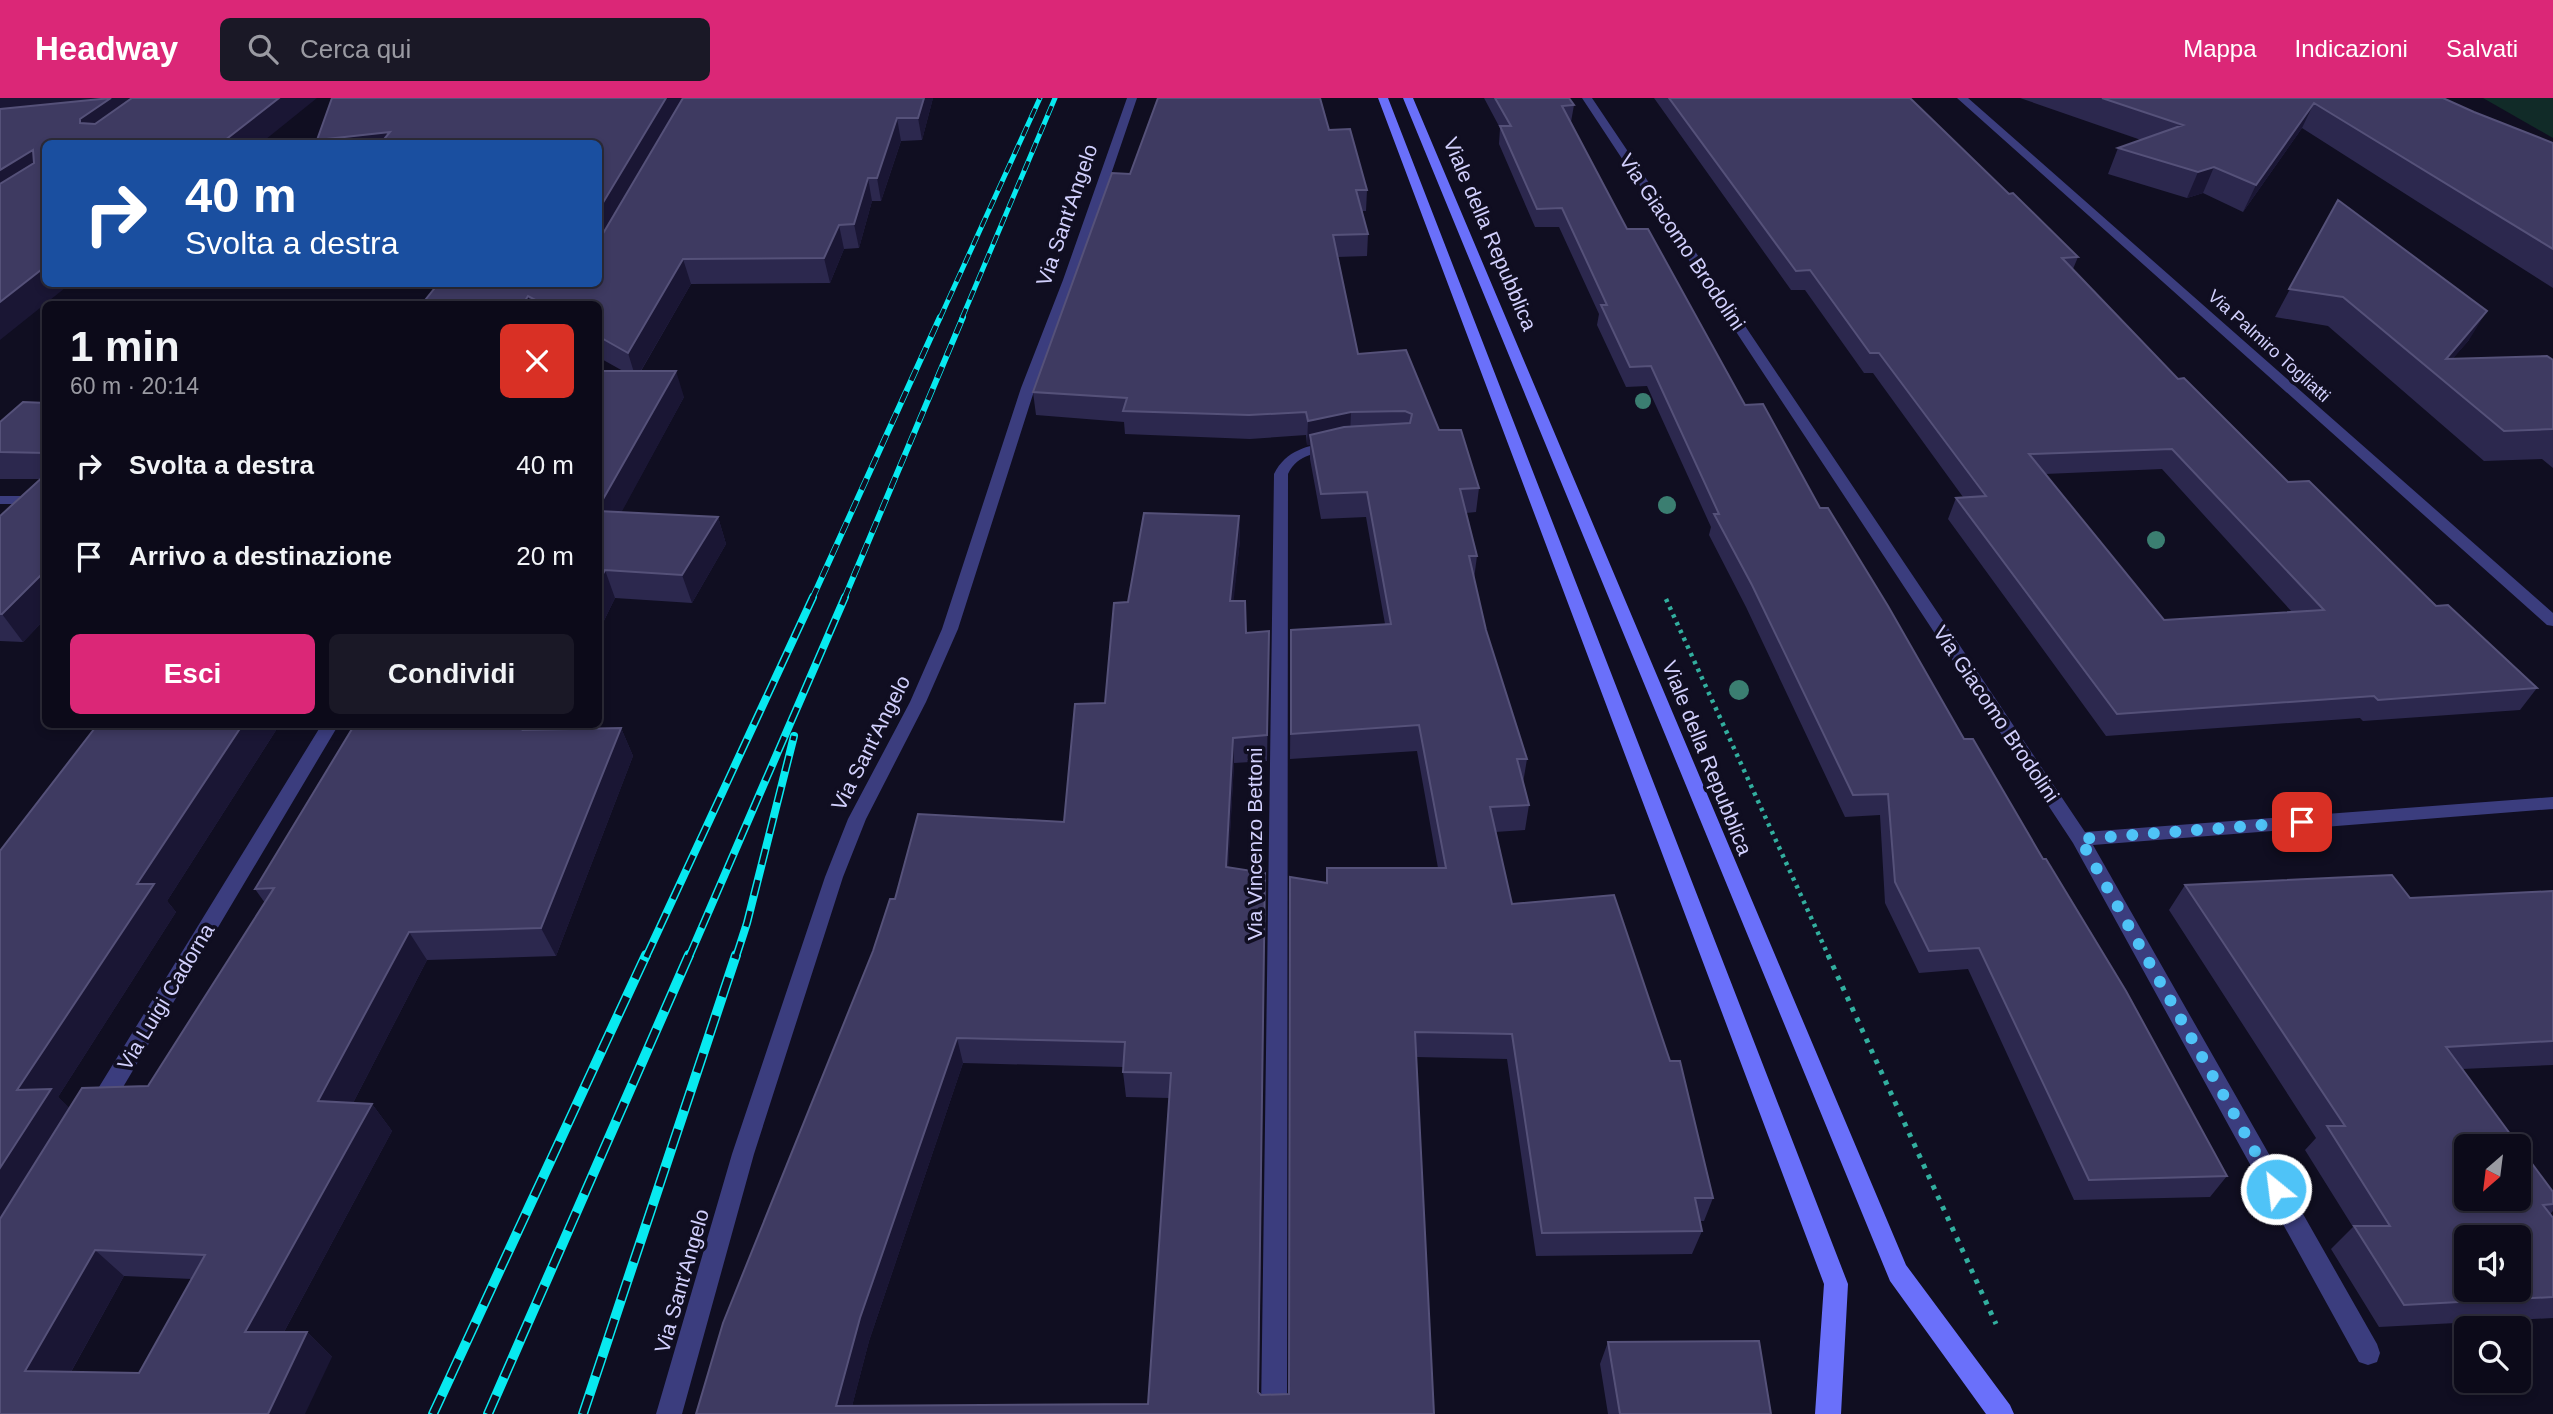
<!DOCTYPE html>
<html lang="it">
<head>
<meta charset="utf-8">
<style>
  :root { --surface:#0c0a19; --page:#1a1826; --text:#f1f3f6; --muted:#9a9aa2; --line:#2c2b38; --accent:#db2777 }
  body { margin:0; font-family:Arial,sans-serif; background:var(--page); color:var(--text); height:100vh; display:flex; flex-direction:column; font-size:26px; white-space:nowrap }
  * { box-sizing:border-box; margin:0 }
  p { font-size:23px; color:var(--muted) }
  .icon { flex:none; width:38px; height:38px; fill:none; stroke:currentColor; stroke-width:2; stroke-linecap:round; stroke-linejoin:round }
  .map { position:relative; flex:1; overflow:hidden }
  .drawer { position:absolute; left:42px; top:203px; width:560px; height:427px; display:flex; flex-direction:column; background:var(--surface); border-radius:10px; box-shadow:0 4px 10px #0003,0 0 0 2px var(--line) }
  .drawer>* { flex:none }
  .hud { position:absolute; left:42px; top:42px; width:560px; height:147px; border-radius:10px; box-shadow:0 4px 10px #0003,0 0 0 2px var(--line); background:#1a4fa0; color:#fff; overflow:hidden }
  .needle { width:46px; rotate:208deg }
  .fabs { position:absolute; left:2454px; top:1036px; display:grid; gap:14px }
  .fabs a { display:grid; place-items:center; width:77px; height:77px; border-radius:10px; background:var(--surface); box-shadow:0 4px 10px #0003,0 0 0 2px var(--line); font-size:35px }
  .pin { position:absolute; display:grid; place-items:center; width:60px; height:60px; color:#fff; margin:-30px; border-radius:14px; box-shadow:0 4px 10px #0006 }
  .me { position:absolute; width:77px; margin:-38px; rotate:331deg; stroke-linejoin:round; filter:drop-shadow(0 0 5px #0008) }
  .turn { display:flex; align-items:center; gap:24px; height:147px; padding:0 28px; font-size:32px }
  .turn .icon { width:91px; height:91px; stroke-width:2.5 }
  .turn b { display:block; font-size:49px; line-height:60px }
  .round { display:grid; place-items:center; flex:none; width:74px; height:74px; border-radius:10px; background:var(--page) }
  .summary { display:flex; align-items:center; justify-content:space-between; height:119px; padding:0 28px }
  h1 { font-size:42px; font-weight:800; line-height:52px }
  .action { display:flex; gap:14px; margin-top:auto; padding:14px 28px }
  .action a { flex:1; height:80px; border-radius:10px; background:var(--accent); color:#fff; font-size:28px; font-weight:800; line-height:80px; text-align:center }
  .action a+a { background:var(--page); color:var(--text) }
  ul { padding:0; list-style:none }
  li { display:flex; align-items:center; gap:21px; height:91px; padding:0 28px }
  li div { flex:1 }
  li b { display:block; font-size:26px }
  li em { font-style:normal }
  header { display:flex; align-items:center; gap:42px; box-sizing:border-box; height:98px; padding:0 35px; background:var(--accent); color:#fff }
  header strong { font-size:33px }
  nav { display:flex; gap:38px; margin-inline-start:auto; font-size:24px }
  .search { width:490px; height:63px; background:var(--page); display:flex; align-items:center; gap:18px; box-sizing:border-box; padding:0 24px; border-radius:10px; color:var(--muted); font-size:26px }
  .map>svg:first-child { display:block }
  .green { fill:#112b28 }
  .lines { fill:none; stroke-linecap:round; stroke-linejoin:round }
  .path-far1 { stroke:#32af9f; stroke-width:4.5; stroke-dasharray:3.5 5; stroke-linecap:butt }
  .path { stroke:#32af9f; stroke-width:5; stroke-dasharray:4.5 7; stroke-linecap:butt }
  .street { fill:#3b3d7e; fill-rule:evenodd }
  .secondary { fill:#6a70fa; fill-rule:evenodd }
  .rail-far3-casing { stroke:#08e9f0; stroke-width:5 }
  .rail-far2-casing { stroke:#08e9f0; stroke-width:6 }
  .rail-far1-casing { stroke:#08e9f0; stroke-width:8 }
  .rail-casing { stroke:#08e9f0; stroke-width:10 }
  .rail-far3 { stroke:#100e21; stroke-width:3.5; stroke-dasharray:10; stroke-linecap:butt }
  .rail-far2 { stroke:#100e21; stroke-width:4.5; stroke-dasharray:12; stroke-linecap:butt }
  .rail-far1 { stroke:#100e21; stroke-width:5; stroke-dasharray:16; stroke-linecap:butt }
  .rail { stroke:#100e21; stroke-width:7; stroke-dasharray:20; stroke-linecap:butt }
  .tree { fill:#3b7e71 }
  .wall { fill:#2c284e; fill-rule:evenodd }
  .shaded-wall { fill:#1a1634 }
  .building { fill:#3e3a61; stroke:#555179; stroke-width:2; fill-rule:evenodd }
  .route { stroke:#4fc3f7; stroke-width:12; stroke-dasharray:0 21.6 }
  .labels { text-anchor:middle; stroke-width:7; stroke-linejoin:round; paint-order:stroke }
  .far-street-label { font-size:18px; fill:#d2d0fd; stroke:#100e21 }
  .street-label { font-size:21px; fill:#d2d0fd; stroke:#100e21 }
</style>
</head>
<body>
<header>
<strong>Headway</strong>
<div class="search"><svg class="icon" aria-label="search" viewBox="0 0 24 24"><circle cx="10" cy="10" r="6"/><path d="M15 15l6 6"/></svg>Cerca qui</div>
<nav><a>Mappa</a><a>Indicazioni</a><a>Salvati</a></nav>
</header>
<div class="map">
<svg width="2553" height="1316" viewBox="0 0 2553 1316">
  <rect width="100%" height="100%" fill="#100e21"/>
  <path class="green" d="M2483 0H2553V40Z"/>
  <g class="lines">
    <path class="path-far1" d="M1666 501 1829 859"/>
    <path class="path" d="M1828 857 1996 1226"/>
    <path class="street" d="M1127 0H1137L1075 182 1035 290 958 531 926 604 866 721 843 779 754 1056 682 1316H656L732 1056 825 779 848 721 910 604 942 531 1021 290 1063 182Z
      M1582 0H1592L2085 734 2553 699V711L2093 747 2377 1246 2380 1255 2377 1264 2368 1267 2359 1264 2073 745Z
      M1957 0H1968L2553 515V528L2547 527Z
      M1333 344 1340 348 1338 351C1318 355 1298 355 1288 376L1287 1316H1261L1274 376C1286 352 1308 347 1333 344Z
      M0 398H46V406H0Z
      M322 626H339L107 1016 99 1018 91 1016 88 1009 91 1002Z"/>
    <path class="secondary" d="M1378 0H1388L1848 1186 1841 1316H1815L1824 1186Z
      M1403 0H1413L1906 1167 2010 1307 2014 1316H1986L1890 1183Z"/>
    <g class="rail-far3-casing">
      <path id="rail-far3" d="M940 220 1040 0
        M962 220 1055 0"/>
    </g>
    <g class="rail-far2-casing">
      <path id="rail-far2" d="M812 501 940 219
        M844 501 963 219"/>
    </g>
    <g class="rail-far1-casing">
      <path id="rail-far1" d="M646 859 813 499
        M689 859 845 499
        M736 859 747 825 794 638"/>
    </g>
    <g class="rail-casing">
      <path id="rail" d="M433 1316 646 857
        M488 1316 689 857
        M583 1316 736 857"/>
    </g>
    <use href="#rail-far3" class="rail-far3"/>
    <use href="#rail-far2" class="rail-far2"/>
    <use href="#rail-far1" class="rail-far1"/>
    <use href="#rail" class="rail"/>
  </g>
  <g class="tree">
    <circle cx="1643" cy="303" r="8"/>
    <circle cx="1667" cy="407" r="9"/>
    <circle cx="2156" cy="442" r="9"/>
    <circle cx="1739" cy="592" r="10"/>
  </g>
  <path class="wall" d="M933 0 922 42 901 43 881 103H872L859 150 844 151 830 185 691 186 641 273 684 299 621 414 718 419 726 446 692 505 615 500 598 535V273H623L598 259V206H422L598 186V46Z
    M1484 0H1569L1574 7 1571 24H1570L1627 131 1745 307 1820 410 1964 641 2227 1078 2210 1099 2074 1102 1968 871 1919 875 1885 805 1880 717 1845 719 1746 509 1709 437 1711 429 1647 288 1626 289 1597 227 1599 216 1559 129H1535L1499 46 1500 30Z
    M1654 0H1910L2009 96 2078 159 2073 171 2178 281 2288 384 2537 590 2520 612 2363 623 2360 620 2106 638 1948 421 1956 400 1963 399 1873 275H1864L1805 192H1791ZM2162 371 2292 514 2164 522 2045 376Z
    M2020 0H2443L2474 14 2553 45V190L2302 30 2243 114 2203 95 2187 100 2108 76 2118 50 2141 42Z
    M1329 32 1367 92 1366 113H1362L1368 136 1367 158 1337 159 1358 256 1439 332 1479 390 1476 414 1466 415 1477 458 1474 481 1486 532 1527 661 1523 685 1529 707 1525 732 1495 734 1512 806 1713 1100 1704 1123H1700L1702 1133 1692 1156 1536 1158 1507 961 1416 959 1434 1316H696L895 801 1064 724 1105 605 1128 504 1239 418 1240 442 1233 503 1246 535 1269 559 1267 663 1234 665 1228 769 1265 775 1259 1295 1261 1297 1289 1296 1327 770H1438L1417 653 1290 661 1291 532 1385 526 1366 419 1321 421 1310 361V347H1307L1306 337 1250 341 1125 336 1124 324 1036 317 1033 294 1130 76ZM963 965 1123 969V974L1126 999 1169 1000 1148 1306 852 1308 869 1243Z
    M2338 102 2469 242 2453 260 2553 262V370L2542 361 2484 363 2328 228 2275 219Z
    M46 305V520L23 544 0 543V418L40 381H0V324Z
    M98 626H280L167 803 176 814 58 999 69 1010 148 988 265 805 255 791 355 626H553L551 631 621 630 633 658 556 858 427 862 353 1005 372 1006 392 1033 284 1234H307L332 1259 0 1316ZM124 1178 192 1181 139 1275 71 1274Z
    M2185 787 2410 800 2553 793V967L2462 971 2553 1094V1113L2550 1116 2553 1120V1220L2379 1229 2331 1151 2353 1129 2305 1052 2316 1040 2169 812Z
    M1608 1244 1771 1316H1608L1600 1266Z"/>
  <path class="shaded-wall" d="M0 0H154L92 44 0 23Z
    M279 0H317L260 46H220Z
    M666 0H685L598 151V113Z
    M924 0H933L922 42 918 20Z
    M2314 5 2302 30 2243 114 2256 87Z
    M897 20 901 43 881 103 877 80Z
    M390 34 395 46H318L317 42Z
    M33 52 46 74 0 104V72Z
    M2214 69 2203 95 2187 100 2198 74Z
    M868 80 872 103 859 150 854 126Z
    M839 127 844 151 830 185 824 160Z
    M683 161 691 186 636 281 628 255Z
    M46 168V186H70L0 242V204Z
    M528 198 531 206H523Z
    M2487 213 2469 242 2438 278 2446 261Z
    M676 273 684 299 607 441 598 419V410Z
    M1351 314 1350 338 1310 337V347H1307L1308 323Z
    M1239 418 1240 442 1231 528 1230 503Z
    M718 419 726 446 692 505 682 477Z
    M46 472V520L23 544 2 516Z
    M605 472 615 500 598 535V485Z
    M243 626H280L167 803 176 814 58 999 78 1018 0 1145V1070L17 992 137 786Z
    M526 626H553L537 660 523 632Z
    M621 630 633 658 556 858 541 830Z
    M1233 640 1234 665 1227 794 1226 769Z
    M1265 775V801L1258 1316V1294Z
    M409 834 427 862 340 1030 318 1003Z
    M957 940 963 965 869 1243 850 1316 836 1308 860 1220Z
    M372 1006 392 1033 271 1258 245 1234Z
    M95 1152 124 1178 58 1297 25 1273Z
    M307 1234 332 1259 305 1316H268Z"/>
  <path class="building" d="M111 0 80 21V25L95 26 132 0H279L220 46H46V168L0 204V86L34 65 33 52 0 72V11Z
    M332 0H666L598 113V46H380L390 34 317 42Z
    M683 0H924L918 20H897L877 80H868L854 126 839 127 824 160 683 161 628 255 598 238V206H543L528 198 523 206H422L438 186H598V144Z
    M1158 0H1320L1329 32 1350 31 1367 92H1356L1368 136 1333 137 1358 256 1406 252 1439 332H1461L1479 390 1460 391 1477 458H1469L1486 532 1527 661H1517L1529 707 1490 709 1512 806 1614 797 1670 963H1680L1713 1100H1695L1702 1133 1542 1135 1512 936 1415 934 1434 1316H696L723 1225 873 853 890 801H895L918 716 1064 724 1075 606 1105 605 1114 505 1128 504 1144 415 1239 418 1230 503H1245L1246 535 1269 533 1267 637 1233 640 1226 769 1265 775 1258 1294 1261 1297 1289 1296 1290 779 1327 785V770H1446L1419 627 1291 636V532L1391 526 1367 394 1321 396 1310 337 1344 329 1410 325 1412 316 1405 313 1351 314 1308 323 1306 314 1249 317 1123 313 1127 300 1033 294 1112 75 1130 76ZM957 940 1125 944 1123 974 1171 975 1148 1306 836 1308 860 1220Z
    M1495 0H1569L1574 7 1562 8 1627 131H1648L1745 307 1763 306 1820 410H1828L1888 508 1964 641H1973L2043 761H2046L2126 893 2227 1078 2089 1082 1979 850 1929 853 1895 784 1888 696 1853 697 1752 487 1714 416H1719L1651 268 1630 269 1601 207H1607L1562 110 1537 111 1500 28H1511Z
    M1669 0H1910L2009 96 2013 95 2078 159 2062 160 2178 281 2184 280 2288 384 2309 383 2436 508 2448 507 2537 590 2378 602 2374 598 2117 616 1956 400 1986 398 1879 255H1870L1810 172 1796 173ZM2172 351 2324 512 2164 522 2029 356Z
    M2102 0H2443L2474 14 2553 45V151L2314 5 2256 87 2214 69 2198 74 2118 50 2183 27Z
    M2338 102 2487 213 2446 261 2547 258 2553 262V331L2504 333 2343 199 2289 191Z
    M598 273H676L598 410Z
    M23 304 46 305V355L0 354V324Z
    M46 376V472L2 516H0V418Z
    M598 413 718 419 682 477 605 472 598 485Z
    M98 626H243L137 786H154L17 992 51 991 0 1070V753Z
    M355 626H526L523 632 621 630 541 830 409 834 318 1003 372 1006 245 1234H307L268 1316H0V1121L82 990 148 988 274 790 255 791ZM95 1152 205 1157 139 1275 25 1273Z
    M2392 777 2410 800 2553 793V943L2446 949 2553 1094V1106L2543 1107 2553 1120V1199L2404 1207 2354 1128H2390L2327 1028H2345L2185 787ZM2466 1048H2518V1101H2466ZM2466 1139H2518V1192H2466Z
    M1759 1243 1771 1316H1620L1608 1244Z"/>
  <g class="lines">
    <path class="route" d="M2276 1091 2080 741 2302 724"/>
  </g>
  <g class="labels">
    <g class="far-street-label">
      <text transform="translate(2269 248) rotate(42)" y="6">Via Palmiro Togliatti</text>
    </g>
    <g class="street-label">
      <text transform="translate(1067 117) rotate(-71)" y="7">Via Sant'Angelo</text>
      <text transform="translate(1490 136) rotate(67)" y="7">Viale della Repubblica</text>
      <text transform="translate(1682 144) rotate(56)" y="7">Via Giacomo Brodolini</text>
      <text transform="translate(1996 616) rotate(56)" y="7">Via Giacomo Brodolini</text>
      <text transform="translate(871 645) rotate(-63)" y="7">Via Sant'Angelo</text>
      <text transform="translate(1707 660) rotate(68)" y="7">Viale della Repubblica</text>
      <text transform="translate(1255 746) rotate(-90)" y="7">Via Vincenzo Bettoni</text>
      <text transform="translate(166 899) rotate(-59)" y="7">Via Luigi Cadorna</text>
      <text transform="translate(682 1183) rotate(-74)" y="7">Via Sant'Angelo</text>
    </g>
  </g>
</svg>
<div class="fabs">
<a><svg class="needle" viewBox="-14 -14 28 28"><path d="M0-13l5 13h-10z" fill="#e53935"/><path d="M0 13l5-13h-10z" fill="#9a9aa2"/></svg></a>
<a><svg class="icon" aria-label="sound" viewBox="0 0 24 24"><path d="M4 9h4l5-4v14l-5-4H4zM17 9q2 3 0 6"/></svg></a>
<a><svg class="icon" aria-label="search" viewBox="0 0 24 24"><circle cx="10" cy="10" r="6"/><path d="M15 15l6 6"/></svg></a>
</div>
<div class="pin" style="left:2302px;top:724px;background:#d93025"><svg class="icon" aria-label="arrive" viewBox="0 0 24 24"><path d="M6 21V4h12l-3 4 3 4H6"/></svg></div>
<svg class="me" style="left:2276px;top:1091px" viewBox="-20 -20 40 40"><circle r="17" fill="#4fc3f7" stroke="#fff" stroke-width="3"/><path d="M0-11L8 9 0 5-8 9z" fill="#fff"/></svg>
<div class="hud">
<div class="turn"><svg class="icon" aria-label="right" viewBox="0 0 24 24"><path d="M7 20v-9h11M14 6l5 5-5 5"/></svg><div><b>40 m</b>Svolta a destra</div></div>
</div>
<section class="drawer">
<div class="summary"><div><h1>1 min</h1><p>60 m · 20:14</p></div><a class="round" style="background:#d93025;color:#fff"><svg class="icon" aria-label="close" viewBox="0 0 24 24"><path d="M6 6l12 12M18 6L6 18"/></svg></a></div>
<ul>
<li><svg class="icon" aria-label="right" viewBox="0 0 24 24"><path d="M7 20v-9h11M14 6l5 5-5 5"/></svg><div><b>Svolta a destra</b></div><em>40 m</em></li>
<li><svg class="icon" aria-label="arrive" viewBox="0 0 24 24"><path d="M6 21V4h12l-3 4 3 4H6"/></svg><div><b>Arrivo a destinazione</b></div><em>20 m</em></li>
</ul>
<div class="action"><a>Esci</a><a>Condividi</a></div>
</section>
</div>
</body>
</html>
